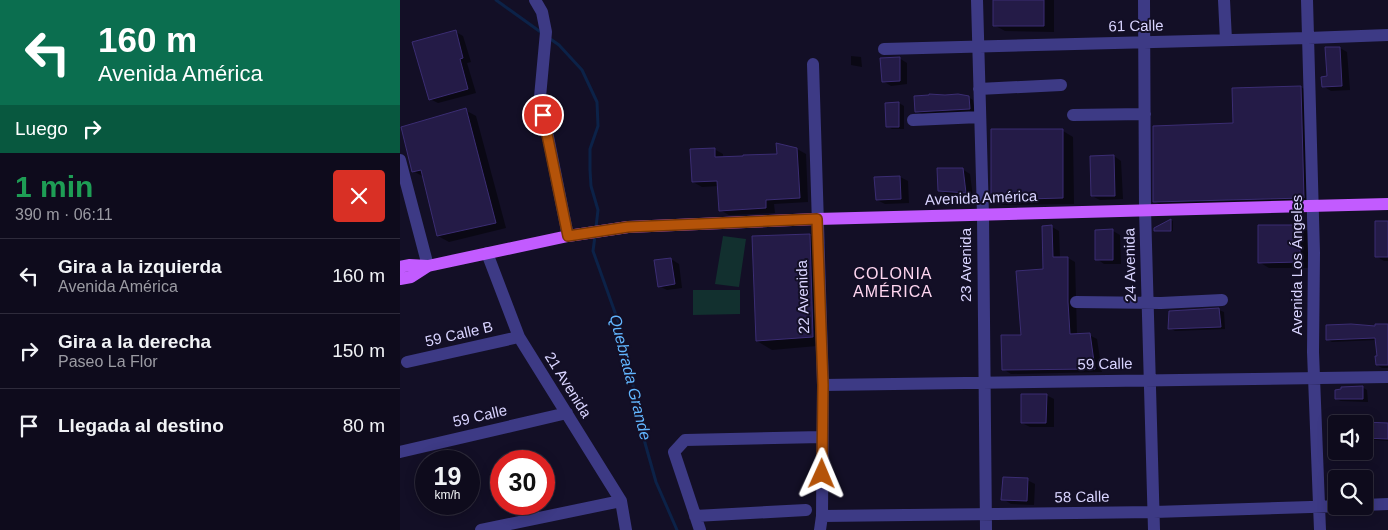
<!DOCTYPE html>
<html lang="es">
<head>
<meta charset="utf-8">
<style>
  :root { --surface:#0e0b1c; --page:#1c1929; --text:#f1f3f6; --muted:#9b9ba3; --line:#2e2b3b }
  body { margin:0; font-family:Arial,sans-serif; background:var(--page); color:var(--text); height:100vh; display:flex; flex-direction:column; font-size:19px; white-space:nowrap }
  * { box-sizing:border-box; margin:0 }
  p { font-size:16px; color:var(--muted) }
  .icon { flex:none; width:28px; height:28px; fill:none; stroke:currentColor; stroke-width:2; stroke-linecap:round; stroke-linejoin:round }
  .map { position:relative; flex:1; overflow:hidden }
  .drawer { display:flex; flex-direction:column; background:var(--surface); width:400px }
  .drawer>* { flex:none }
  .guide { background:#0b6e4f; color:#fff; overflow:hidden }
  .tools { position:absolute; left:928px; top:415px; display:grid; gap:10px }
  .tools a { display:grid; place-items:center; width:45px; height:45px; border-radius:5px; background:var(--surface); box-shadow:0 2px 12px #0003,0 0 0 1px var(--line); font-size:25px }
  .speed { position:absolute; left:15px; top:450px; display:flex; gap:10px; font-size:25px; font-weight:700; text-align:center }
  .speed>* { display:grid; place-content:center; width:65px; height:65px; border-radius:50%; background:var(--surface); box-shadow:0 2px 12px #0003,0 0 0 1px var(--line); line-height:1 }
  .speed small { font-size:12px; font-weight:400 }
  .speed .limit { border:8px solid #d22; background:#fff; color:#111 }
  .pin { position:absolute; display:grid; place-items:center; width:42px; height:42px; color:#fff; margin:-21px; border:2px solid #fff; border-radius:50%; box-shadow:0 1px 5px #0007 }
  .me { position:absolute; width:55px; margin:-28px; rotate:1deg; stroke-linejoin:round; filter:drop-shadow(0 0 4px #0008) }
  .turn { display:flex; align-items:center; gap:18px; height:105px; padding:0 15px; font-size:22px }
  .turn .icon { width:65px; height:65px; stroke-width:2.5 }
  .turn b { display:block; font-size:35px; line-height:42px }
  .then { display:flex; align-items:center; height:48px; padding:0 15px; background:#0003; gap:10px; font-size:19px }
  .round { display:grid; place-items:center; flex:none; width:52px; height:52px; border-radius:5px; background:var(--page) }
  .summary { display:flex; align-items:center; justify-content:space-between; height:85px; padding:0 15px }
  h1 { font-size:30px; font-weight:700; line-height:38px; color:#1e9e55 }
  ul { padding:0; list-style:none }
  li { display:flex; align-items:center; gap:15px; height:75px; padding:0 15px; border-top:1px solid var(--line) }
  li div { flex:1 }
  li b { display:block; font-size:19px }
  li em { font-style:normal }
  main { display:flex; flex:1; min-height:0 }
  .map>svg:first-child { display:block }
  .green { fill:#12302f }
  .shadow { fill:#0007 }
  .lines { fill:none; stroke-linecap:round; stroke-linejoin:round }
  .stream { stroke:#0c2248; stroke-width:3 }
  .building { fill:#241b47; stroke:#3b2d73 }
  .minor { stroke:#3d3a85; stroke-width:12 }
  .major { stroke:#c25bff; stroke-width:12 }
  .route-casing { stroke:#753606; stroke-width:12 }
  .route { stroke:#b45309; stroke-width:9 }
  .labels { text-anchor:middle; stroke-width:4; stroke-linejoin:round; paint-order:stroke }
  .street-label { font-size:15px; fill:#d9d4ff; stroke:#130f26 }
  .neighbourhood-label { font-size:16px; letter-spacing:1px; fill:#ffd6f0; stroke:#130f26 }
  .water-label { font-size:16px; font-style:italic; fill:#62b6ff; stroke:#130f26 }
</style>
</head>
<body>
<main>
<section class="drawer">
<div class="guide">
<div class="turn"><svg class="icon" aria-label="left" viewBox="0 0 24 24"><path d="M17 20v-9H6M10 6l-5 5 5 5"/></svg><div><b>160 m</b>Avenida América</div></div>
<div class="then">Luego<svg class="icon" aria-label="right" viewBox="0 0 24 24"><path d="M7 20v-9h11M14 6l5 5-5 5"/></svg></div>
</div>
<div class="summary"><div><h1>1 min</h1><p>390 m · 06:11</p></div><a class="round" style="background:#d93025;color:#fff"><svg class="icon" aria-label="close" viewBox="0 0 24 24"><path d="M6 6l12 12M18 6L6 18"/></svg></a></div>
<ul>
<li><svg class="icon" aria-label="left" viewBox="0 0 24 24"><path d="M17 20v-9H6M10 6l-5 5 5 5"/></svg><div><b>Gira a la izquierda</b><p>Avenida América</p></div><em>160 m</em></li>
<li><svg class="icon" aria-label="right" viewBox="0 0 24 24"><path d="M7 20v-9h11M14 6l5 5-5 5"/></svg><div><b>Gira a la derecha</b><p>Paseo La Flor</p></div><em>150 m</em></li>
<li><svg class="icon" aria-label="arrive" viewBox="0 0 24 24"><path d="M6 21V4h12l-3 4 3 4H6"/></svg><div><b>Llegada al destino</b></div><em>80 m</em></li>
</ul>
</section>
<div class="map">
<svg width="988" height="530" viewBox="0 0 988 530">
  <rect width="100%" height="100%" fill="#130f26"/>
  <path class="green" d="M323 236 346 239 339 287 315 284Z
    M293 290H340V314L293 315Z"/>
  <path class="shadow" d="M594 0H654V32L605 31 594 25Z
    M56 32 63 36 71 62 67 63 76 93 38 103 30 99Z
    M940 48 947 52 950 90 931 91 923 86Z
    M451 56 461 57 462 67 451 65Z
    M499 58 507 63V84L491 86 483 81Z
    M901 87 911 93 914 203 765 207 754 201 834 124Z
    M568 97 573 100 575 112 522 114 516 111Z
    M499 103 504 106V129H492L487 126 486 104Z
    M65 110 76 116 106 228 49 242 38 236 24 177 13 171Z
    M663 131 673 137 674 204 603 205 592 199Z
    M314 149 323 154V158L379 155 397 149 406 154 408 202 374 204 375 213 329 215 320 210 319 186 302 187 293 182Z
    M714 156 721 161 723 199 700 200 692 196Z
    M562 169 570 174 573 197 547 194 539 190Z
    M500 177 508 181 509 203 485 204 477 200Z
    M771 220 773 221V231L755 230V229Z
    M976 222H988V261H984L976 256Z
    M900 226 910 232V268H869L859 262Z
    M652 227 659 231 660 258H668L675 262 677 335H689L697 339 702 372 611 374 603 369 622 336 645 271Z
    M713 231 720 235 721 264H704L697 259Z
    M410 235 425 244 428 345 372 350 357 341Z
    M271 259 279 264 282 288 267 290 259 286Z
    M819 310 824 312 825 329 775 331 770 328Z
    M977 325H988V368H982L977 365 978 357 976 340 932 342 927 339 976 327Z
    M962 387 967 390 968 402 941 401 936 399 943 390Z
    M646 395 654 399V427H630L622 423Z
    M961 423 988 424V441L964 439V424Z
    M627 480 635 484 634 505 611 504 603 499Z"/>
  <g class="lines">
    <path class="stream" d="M96 0 142 33
      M149 38 159 45 182 70 197 102 198 126 190 149V170L191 186 198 210 196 227
      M195 236 193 251 222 332 245 443 256 482 277 530"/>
  </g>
  <path class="building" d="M593 0H644V26H593Z
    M56 30 63 58 60 59 68 89 29 100 12 42Z
    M925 47H940L942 86 922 87 921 77 927 76Z
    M500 57V81L482 82 480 58Z
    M901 86 904 198 753 202V126L833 123 832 88Z
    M529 94 545 95 558 94 569 96 570 109 515 112 514 96 529 95Z
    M499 102V127H486L485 103Z
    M66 108 96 223 37 236 21 170 12 172 1 127Z
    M591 129H663V198L591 200Z
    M376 143 397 148 400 198 366 200V208L319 211 317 181 292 182 290 149 315 148V157L343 156V155L377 154Z
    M714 155 715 196H691L690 156Z
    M537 168H563L566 193 538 191Z
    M500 176 501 199 476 200 474 177Z
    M771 219V231H754V228Z
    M975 221H988V257H975Z
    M652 225 653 257H668V302L670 334 690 333 695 369 602 370 601 335H621L616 271 643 269 642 226Z
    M858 225H900V262L858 263Z
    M713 229V260H695V230Z
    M410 234 413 337 356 341 352 236Z
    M271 258 275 284 258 287 254 260Z
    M819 308 821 327 768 329 769 311Z
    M951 324 975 326V324H988V365H976L975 356H977L975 338 926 340V325Z
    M963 386V399H935V390L941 389V387Z
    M621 394H647L646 423H621Z
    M964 422 988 423V439L964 438Z
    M603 477 628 478 627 501 601 500Z"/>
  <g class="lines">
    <path class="minor" d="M135 0 142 12 146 32 140 97 168 236
      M577 0 583 215 586 530
      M744 0 745 209 754 530
      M824 0 826 40
      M907 0 914 253 913 352 920 530
      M484 49 908 38 988 35
      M413 64 423 385 422 516 420 530
      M579 89 661 85
      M673 115 745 114
      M513 120 580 117
      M0 160 28 266
      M87 253 119 337 221 501 226 530
      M676 302 761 303 822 300
      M7 362 119 337
      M423 385 988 377
      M0 452 167 413
      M964 505 988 504
      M295 516 406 510
      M422 516 754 512 943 506
      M81 530 221 501
      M300 530 274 452 285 440 422 437"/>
    <path class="major" d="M0 267 9 265 28 266 168 236 228 227 417 219 988 204
      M0 279 11 277 28 266"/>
  </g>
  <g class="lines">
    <g class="route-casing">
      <path id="route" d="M143 115 168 236 228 227 417 219 423 385 422 474"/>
    </g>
    <use href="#route" class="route"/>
  </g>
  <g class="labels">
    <g class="street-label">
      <text transform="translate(736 26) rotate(-1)" y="5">61 Calle</text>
      <text transform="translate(581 198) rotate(-2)" y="5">Avenida América</text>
      <text transform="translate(566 265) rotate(-90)" y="5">23 Avenida</text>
      <text transform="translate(730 265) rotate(-91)" y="5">24 Avenida</text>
      <text transform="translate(897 265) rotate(-90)" y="5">Avenida Los Ángeles</text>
      <text transform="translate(403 297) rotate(-92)" y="5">22 Avenida</text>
      <text transform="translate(59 334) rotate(-13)" y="5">59 Calle B</text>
      <text transform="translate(705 364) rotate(-1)" y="5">59 Calle</text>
      <text transform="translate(168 385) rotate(58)" y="5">21 Avenida</text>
      <text transform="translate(80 416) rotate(-13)" y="5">59 Calle</text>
      <text transform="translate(682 497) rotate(-1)" y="5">58 Calle</text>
    </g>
    <g class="neighbourhood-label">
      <text x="493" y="279">COLONIA<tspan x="493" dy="18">AMÉRICA</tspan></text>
    </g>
    <g class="water-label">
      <text transform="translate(231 377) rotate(76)" y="6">Quebrada Grande</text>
    </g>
  </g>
</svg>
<div class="tools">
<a><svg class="icon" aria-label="sound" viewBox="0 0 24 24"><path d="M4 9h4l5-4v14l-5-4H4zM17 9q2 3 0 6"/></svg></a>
<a><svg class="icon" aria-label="search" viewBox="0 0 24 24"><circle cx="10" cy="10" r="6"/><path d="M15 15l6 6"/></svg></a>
</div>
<div class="speed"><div>19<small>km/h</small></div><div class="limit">30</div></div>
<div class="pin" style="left:143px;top:115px;background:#d93025"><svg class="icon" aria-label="arrive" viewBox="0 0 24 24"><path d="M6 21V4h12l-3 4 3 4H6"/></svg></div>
<svg class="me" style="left:422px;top:474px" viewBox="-20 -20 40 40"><path d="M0-17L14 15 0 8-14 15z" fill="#b45309" stroke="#fff" stroke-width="4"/></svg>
</div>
</main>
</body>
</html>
